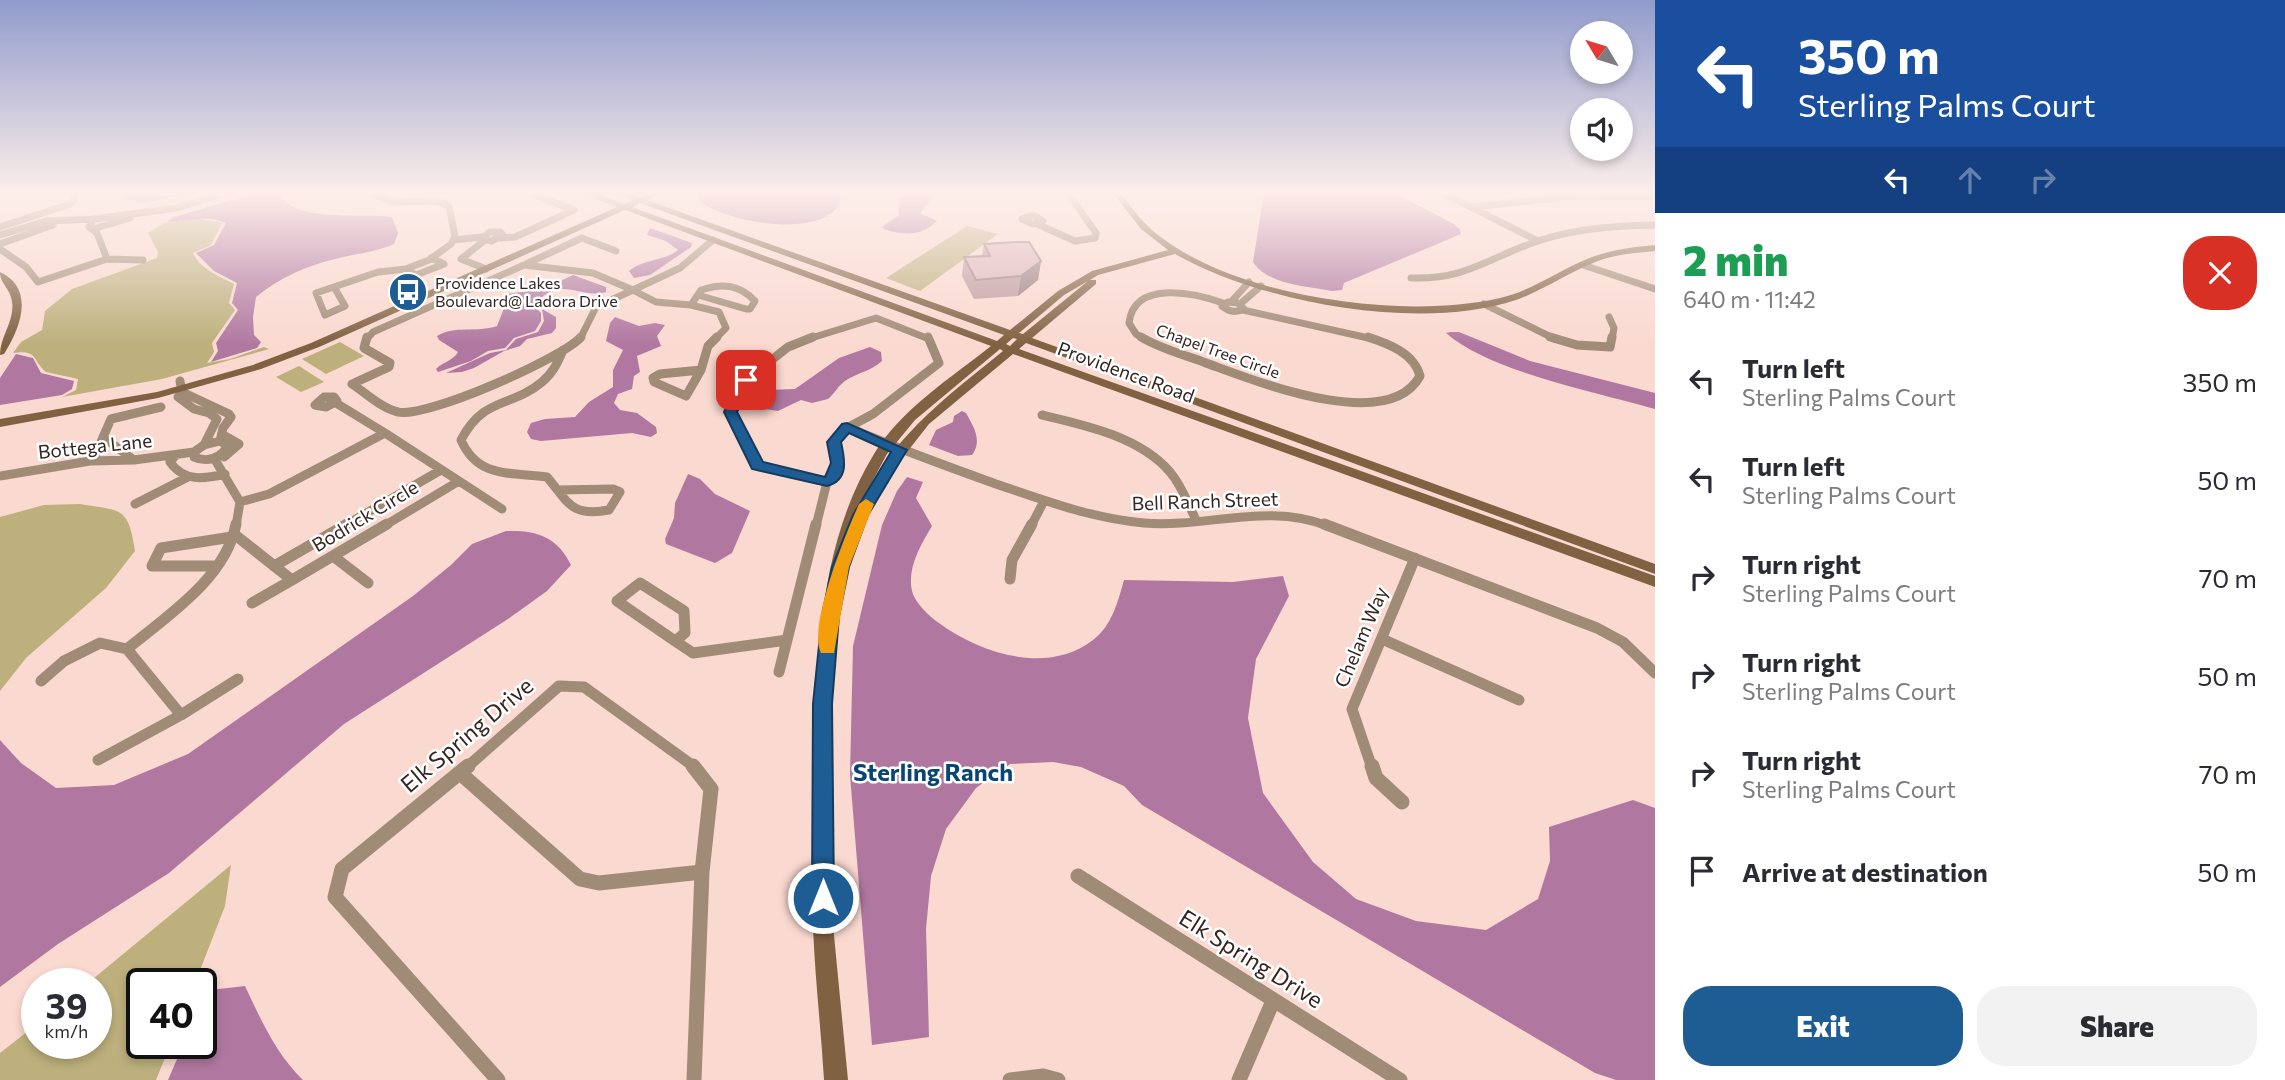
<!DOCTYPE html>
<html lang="en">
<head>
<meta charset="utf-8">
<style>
  :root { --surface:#fff; --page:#f2f2f3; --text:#2b2b33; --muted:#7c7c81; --accent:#1e5d93 }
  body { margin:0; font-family:Commissioner,sans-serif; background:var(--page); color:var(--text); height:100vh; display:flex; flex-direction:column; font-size:26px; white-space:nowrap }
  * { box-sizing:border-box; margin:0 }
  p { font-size:23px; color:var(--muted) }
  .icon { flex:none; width:38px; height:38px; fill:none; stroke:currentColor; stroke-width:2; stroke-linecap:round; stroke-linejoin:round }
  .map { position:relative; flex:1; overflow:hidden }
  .details { display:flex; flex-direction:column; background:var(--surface); width:630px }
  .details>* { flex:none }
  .hud { background:#1a4fa0; color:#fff; overflow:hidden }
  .needle { width:46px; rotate:308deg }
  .controls { position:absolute; left:1570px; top:21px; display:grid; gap:14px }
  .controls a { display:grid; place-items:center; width:63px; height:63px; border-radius:50%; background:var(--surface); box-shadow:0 4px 10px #0003; font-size:35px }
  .speed { position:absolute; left:21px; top:968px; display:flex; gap:14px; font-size:35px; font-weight:700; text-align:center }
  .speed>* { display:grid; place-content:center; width:91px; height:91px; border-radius:50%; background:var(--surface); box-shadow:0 4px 10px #0003; line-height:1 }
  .speed small { font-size:18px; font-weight:400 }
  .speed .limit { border:4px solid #111; border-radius:10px; background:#fff; color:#111 }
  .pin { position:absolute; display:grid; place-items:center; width:60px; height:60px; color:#fff; margin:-30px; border-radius:14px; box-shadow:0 4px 10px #0006 }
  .me { position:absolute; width:77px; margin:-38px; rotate:0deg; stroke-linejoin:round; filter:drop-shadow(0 0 5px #0008) }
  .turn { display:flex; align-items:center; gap:24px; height:147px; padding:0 28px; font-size:32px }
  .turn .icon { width:91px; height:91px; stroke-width:2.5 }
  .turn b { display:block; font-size:49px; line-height:60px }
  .lanes { display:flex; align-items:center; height:66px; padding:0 28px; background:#0003; justify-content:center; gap:35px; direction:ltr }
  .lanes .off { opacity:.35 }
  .round { display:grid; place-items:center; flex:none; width:74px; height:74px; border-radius:28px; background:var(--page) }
  .overview { display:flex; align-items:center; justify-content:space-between; height:119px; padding:0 28px }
  h1 { font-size:42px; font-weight:800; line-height:52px; color:#1e9e55 }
  .cta { display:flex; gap:14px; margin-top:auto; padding:14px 28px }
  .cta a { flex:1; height:80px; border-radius:28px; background:var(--accent); color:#fff; font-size:28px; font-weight:800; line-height:80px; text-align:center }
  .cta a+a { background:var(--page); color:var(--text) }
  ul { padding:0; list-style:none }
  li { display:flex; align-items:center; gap:21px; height:98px; padding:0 28px }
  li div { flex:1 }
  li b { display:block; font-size:26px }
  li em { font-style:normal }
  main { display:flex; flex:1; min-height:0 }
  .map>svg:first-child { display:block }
  .green { fill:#bdb07d }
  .water { fill:#b078a1 }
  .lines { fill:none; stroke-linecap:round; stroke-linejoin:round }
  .street-far3 { stroke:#a08b76; stroke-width:7 }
  .street-far2 { stroke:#a08b76; stroke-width:9 }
  .street-far1 { stroke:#a08b76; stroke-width:11 }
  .street { stroke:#a08b76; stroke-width:15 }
  .secondary { fill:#806142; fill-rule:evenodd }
  .wall { fill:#bd9aa0 }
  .shaded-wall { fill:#9a7d82 }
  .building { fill:#dcb3ba; stroke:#9a7d82; stroke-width:2 }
  .route { fill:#1e5d93; stroke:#143c60; stroke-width:2 }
  .slow { fill:#f59e0b }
  .labels { text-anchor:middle; stroke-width:5; stroke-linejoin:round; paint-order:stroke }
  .far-poi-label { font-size:16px; fill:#342521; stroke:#fff; text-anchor:start }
  .far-street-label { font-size:16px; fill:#342521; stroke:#fff }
  .street-label { font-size:19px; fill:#342521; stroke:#fff }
  .near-street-label { font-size:23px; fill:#342521; stroke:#fff }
  .near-neighbourhood-label { font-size:24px; font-weight:bold; fill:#074575; stroke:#fff }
</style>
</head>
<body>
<main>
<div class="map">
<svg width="1655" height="1080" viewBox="0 0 1655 1080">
  <rect width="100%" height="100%" fill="#fad9d0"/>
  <path class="green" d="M197 218 222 223 211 245 193 253C200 269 219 276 234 284L229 303 235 310 212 343 214 352 207 363 230 359 264 347 269 349 162 379 62 397 76 390 78 379 46 372C32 360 38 349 13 353L21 342 42 330 45 311 72 289 157 258 158 252 148 233 164 223Z
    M967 226 998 234 920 291 886 278Z
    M340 342 364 356 326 374 302 359Z
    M299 366 324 382 301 392 276 377Z
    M80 504C122 511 128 506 135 551L106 588 26 658 0 691V517L44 505Z
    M231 865 225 906 195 983 142 984V1043H171L156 1080H0V1053L37 1024V1043H96V984L88 983Z"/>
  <path class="water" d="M121 193H192L143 203 123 198Z
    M281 193C288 223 368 213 392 217L398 233 394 244C375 252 355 254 335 259 306 266 279 278 256 297L253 317 254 335 261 342 257 348 211 362 218 351 216 343 238 310 232 303 237 283 214 271 196 253 214 245 226 223C205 214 186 221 167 222L172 218 250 194Z
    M699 193H839L841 195C837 243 721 223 699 200Z
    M908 193H953L934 195 920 213 937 221C922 236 904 236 884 229L882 227 899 215 898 198Z
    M1264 193H1395L1452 223 1460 229 1461 234 1344 283 1342 290 1332 291C1307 286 1268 285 1253 262Z
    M650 228 692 243 691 247 650 275 634 278 629 271C643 259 665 261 678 250L666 241 647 235Z
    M573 275 606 287V292C581 299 565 278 541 298 538 301 535 302 534 306L541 313V321L535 331 514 338 505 348 488 351 471 361 438 372 436 369C443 362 454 360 458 352L439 340 437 336C455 325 476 333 497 326L506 303 502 299 507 294 543 289Z
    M542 309 556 317V328L552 333 527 339 520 346 504 351 474 368 462 372 446 373 490 353 506 350 516 339 538 332 544 321Z
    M615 317 639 326 655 323 665 325 657 336 661 346 637 356 640 372 634 376 632 389 618 394 614 403 620 410 637 413 656 427 657 433 651 437 632 433 541 441 531 439 527 432 531 423 545 419 575 417 589 402 613 387V370L623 350 606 341 610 323Z
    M1450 332H1459L1530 361 1655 393V409C1597 392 1490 372 1446 333Z
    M870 347 881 352 882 361C871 371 860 372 848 379 838 385 836 392 828 399L812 403 801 400 778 411 759 408 767 390 795 389 839 358Z
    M16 354 33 358 41 373 74 381 72 389 62 395 0 405V378Z
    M962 411 966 413C973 426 983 440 972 455L958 456 929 445 936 430 953 422 954 416Z
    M688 474 700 479 715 494 750 511 732 553 715 563 666 544 665 539 674 518 675 503Z
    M907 477 923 482 916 498 932 526C920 546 907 568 912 591 915 603 930 617 939 623 981 654 1048 675 1093 640 1112 626 1118 601 1124 580L1233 582 1283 576 1289 596 1256 659 1248 718 1263 793 1313 862 1356 899 1416 921 1486 930 1538 899 1550 861 1549 827 1633 800 1655 808V1080H1616L1595 1073 1142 805 1124 786 1081 767 1053 762 1010 764 976 788 946 829 931 876 926 929 929 1037 872 1045 850 775 853 646 882 525 897 491Z
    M506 531C536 530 557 536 571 565L547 591 508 619 344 724 169 873 58 944 0 987V740L21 763 56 788 114 785 188 754 413 596 451 565 472 544Z
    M245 986C261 1020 276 1054 303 1080H168L184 1043H201V1006L210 990Z"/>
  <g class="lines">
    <path class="street-far3" d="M1443 193 1538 241
      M1471 207 1578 196 1655 197
      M1033 215 1043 221 1033 224 1022 219Z
      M1037 224 1075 241 1095 238 1096 233 1068 193
      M0 227 70 204 74 200 71 193
      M93 229 130 218
      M490 232H500L503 235 491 241 482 238Z
      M0 235 46 221 94 219 177 208 224 193
      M500 238 515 237 574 210 530 193
      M454 240 481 237
      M485 240 461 259 486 269
      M0 244 53 225 46 221
      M0 249 26 267 38 282 107 259 97 233 89 227 94 219
      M107 259 143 260
      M526 264 582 238 616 251
      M1583 265 1655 289
      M406 269 416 275 444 264 431 258
      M1411 278C1466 280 1490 257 1538 241 1576 228 1616 226 1655 225
      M334 287 345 306 325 315 316 293 378 272 406 269 429 260 451 244 455 236 449 206 437 201 392 202 372 193
      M633 290 656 302 691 305 719 312 726 328 715 339
      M633 290 680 268 713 240
      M1228 302 1238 303 1244 309C1236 313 1229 312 1222 306Z
      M1231 302 1249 282
      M1240 304 1261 286
      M1484 304 1555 339
      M691 305 701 290C722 283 739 284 755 301L750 309H746L698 295
      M1243 310 1373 339
      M1609 317 1614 328 1612 339
      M367 339 373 332 524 265 593 273 633 290
      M580 339 596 307 633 290
      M808 339 876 318 929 339
      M1144 339 1136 334 1129 323C1134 279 1196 293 1223 303"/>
    <path class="street-far2" d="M367 337 364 348 390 363 389 367 352 384C366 393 381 408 398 412 425 419 563 358 581 337
      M813 337 788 347 746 380 731 412 757 466 827 482 837 469 834 442 847 428 873 414 939 363 928 337
      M1141 337C1161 349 1185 355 1206 363 1253 380 1388 435 1420 376 1414 353 1389 344 1368 337
      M1550 337 1577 345 1610 347 1612 337
      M701 370 686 396 654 382 653 378 660 374Z
      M701 370 708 346 717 337
      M180 381 182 392 178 397 194 409 209 413 217 419 204 445
      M182 392 229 414 231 417 223 428 220 441
      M324 397H334L337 401 326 407 315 405Z
      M336 403 385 433
      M1042 415C1085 425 1140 437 1170 472 1182 486 1188 504 1196 520
      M847 427C896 448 946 466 996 484 1047 501 1090 518 1144 523 1207 528 1268 502 1328 526
      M223 435 239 444 224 457
      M103 437 134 460
      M220 441 228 446C220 458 208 463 194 457V452L204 445Z
      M175 456 170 462C184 482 204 479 225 474
      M214 458 240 502 236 526
      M93 460 111 419 161 407
      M0 476 90 461 134 460 194 452
      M459 481 502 509
      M558 490 613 489 620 492 609 510C571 517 569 503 547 477 511 472 478 479 461 440 484 396 511 408 542 382 553 373 558 362 563 350
      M240 502 269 494 385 433 459 481 384 526
      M135 504 188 477
      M344 526 441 470
      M816 526 827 482
      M1031 526 1044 501"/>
    <path class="street-far1" d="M1324 524 1597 628 1623 642 1655 673
      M234 534 292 580 387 524
      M333 556 368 583
      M216 566H152L161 548 232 537
      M274 566 347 524
      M1010 579 1012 560 1032 524
      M640 583 684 611 685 633 675 641 617 601Z
      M252 603 292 580
      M1382 639 1519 700
      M675 641 693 653 787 640
      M779 672 816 524
      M41 681 64 661 100 643 127 649
      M181 715 127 649C167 616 226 578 236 524
      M98 760 181 715 238 679
      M466 768 559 686 584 687 696 768
      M1372 768 1352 709 1415 558"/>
    <path class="street" d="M468 766 342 869 335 897 498 1080
      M693 766 711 789 702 872 694 1080
      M1372 766 1376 778 1402 802
      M460 773 580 879 599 883 702 872
      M1078 876 1400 1080
      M1010 1080 1043 1076 1058 1080
      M1239 1080 1273 1001"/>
    <path class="secondary" d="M582 193H595L624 204 633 200 616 193H629L640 197 648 193H660L647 200 1010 330 1058 291 1092 271 1168 250 1141 229 1113 193H1121C1133 211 1147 228 1165 240 1244 298 1405 320 1500 298 1531 291 1558 271 1587 259 1609 250 1632 247 1655 245V251C1636 253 1616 254 1598 261 1569 272 1544 290 1516 300 1420 332 1261 303 1175 254L1098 275 1090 280H1096V284L1032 338 1655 564V574L1026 343 1019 349 1655 576V587L1013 354 929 424 889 475 862 528 854 529 852 534 839 616 831 703 833 925 848 1080H824C821 1029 815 978 813 927 811 881 814 834 814 789 815 679 815 550 874 454 901 409 951 378 991 346L625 210 319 347 261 369 158 398 0 427V419L157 392 253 365 311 343 617 207ZM640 203 1004 335 997 341 632 207ZM1088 281 1023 334 1019 333 1064 295ZM1013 338 1017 339 1010 346 1006 344ZM1000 349 1003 351C949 395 899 431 865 495L887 454 915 420Z
      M0 272C36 289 20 329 4 354L0 355C0 336 15 321 12 302 11 289 0 284 0 272Z"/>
  </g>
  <path class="wall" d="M984 244 1041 261 1038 280 1018 296 974 299 962 276 964 257 982 256Z"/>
  <path class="shaded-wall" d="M1041 261 1038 280 1018 296 1021 276Z"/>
  <path class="building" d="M1016 242H1029L1041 261 1021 276 976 280 964 257 990 256 984 244Z"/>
  <linearGradient id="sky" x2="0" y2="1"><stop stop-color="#919ccc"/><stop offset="0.56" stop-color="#fdeeea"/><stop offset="1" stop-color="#fdeeea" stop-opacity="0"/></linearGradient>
  <rect width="1655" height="345" fill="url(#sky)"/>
  <path class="route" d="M746 376 753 380 737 412 763 462 825 477 831 463 827 442 842 424 847 423 907 450 868 515 849 567 839 616 832 704 834 898 831 906 823 909 815 906 812 898 813 704 822 616 832 567 853 515 891 452 849 433 841 442C845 460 849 480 827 486L752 469 724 412 740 380Z"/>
  <path class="slow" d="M866 499 874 504 849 567 834 653H821C807 627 847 531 859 504Z"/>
  <defs>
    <g id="bus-disc" transform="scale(2.0125)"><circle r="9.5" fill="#1e5d93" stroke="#fff"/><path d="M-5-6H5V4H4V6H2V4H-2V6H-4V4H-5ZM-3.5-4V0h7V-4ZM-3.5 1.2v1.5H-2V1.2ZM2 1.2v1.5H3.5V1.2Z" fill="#fff"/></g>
  </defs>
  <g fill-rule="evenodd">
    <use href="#bus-disc" x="408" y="292"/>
  </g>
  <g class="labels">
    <g class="far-poi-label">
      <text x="435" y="289">Providence Lakes<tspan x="435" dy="18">Boulevard@ Ladora Drive</tspan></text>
    </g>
    <g class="far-street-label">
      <text transform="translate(1218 351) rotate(20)" y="6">Chapel Tree Circle</text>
    </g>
    <g class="street-label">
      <text transform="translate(1126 372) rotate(20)" y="7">Providence Road</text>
      <text transform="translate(95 446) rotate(-6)" y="7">Bottega Lane</text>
      <text transform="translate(1205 501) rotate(-2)" y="7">Bell Ranch Street</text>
      <text transform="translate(365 516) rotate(-31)" y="7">Bodrick Circle</text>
      <text transform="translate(1361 637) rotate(-67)" y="7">Chelam Way</text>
    </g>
    <g class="near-street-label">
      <text transform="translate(467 735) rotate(-40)" y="8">Elk Spring Drive</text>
      <text transform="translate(1251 959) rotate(32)" y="8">Elk Spring Drive</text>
    </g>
    <g class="near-neighbourhood-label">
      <text x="933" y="781">Sterling Ranch</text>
    </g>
  </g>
</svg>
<div class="controls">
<a><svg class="needle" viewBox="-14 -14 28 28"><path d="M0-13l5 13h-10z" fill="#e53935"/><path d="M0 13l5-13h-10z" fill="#7c7c81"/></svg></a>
<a><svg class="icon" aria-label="sound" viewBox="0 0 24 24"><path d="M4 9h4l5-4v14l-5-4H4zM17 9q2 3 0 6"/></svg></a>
</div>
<div class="speed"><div>39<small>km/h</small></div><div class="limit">40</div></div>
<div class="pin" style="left:746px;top:380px;background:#d93025"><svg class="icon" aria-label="arrive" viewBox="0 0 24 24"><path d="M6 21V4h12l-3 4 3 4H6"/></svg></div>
<svg class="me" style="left:823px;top:898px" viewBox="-20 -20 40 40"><circle r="17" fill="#1e5d93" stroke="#fff" stroke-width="3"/><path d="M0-11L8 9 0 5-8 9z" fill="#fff"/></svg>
</div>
<section class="details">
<div class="hud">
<div class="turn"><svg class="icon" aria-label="left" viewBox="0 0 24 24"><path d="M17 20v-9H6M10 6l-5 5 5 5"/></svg><div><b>350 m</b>Sterling Palms Court</div></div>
<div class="lanes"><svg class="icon" aria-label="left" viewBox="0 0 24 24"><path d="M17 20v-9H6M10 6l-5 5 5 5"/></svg><svg class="icon off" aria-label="ahead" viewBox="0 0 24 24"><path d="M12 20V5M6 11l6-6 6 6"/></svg><svg class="icon off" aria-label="right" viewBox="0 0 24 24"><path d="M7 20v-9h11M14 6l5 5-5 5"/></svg></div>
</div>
<div class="overview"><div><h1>2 min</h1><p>640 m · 11:42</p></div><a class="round" style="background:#d93025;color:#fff"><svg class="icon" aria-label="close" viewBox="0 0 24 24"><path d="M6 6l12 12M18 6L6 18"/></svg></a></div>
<ul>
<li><svg class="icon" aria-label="left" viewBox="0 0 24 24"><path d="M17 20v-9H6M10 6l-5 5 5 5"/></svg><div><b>Turn left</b><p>Sterling Palms Court</p></div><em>350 m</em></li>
<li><svg class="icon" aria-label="left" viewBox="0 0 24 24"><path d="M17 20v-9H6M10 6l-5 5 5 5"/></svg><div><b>Turn left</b><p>Sterling Palms Court</p></div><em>50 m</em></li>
<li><svg class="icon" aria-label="right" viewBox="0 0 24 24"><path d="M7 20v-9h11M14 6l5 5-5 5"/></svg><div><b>Turn right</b><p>Sterling Palms Court</p></div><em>70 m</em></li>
<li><svg class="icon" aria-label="right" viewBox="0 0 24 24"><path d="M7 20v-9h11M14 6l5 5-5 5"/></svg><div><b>Turn right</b><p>Sterling Palms Court</p></div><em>50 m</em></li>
<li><svg class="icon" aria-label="right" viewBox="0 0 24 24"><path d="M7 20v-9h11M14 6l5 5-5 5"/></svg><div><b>Turn right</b><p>Sterling Palms Court</p></div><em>70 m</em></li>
<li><svg class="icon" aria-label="arrive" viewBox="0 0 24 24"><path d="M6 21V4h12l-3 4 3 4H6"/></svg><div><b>Arrive at destination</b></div><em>50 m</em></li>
</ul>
<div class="cta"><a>Exit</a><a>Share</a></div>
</section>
</main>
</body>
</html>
